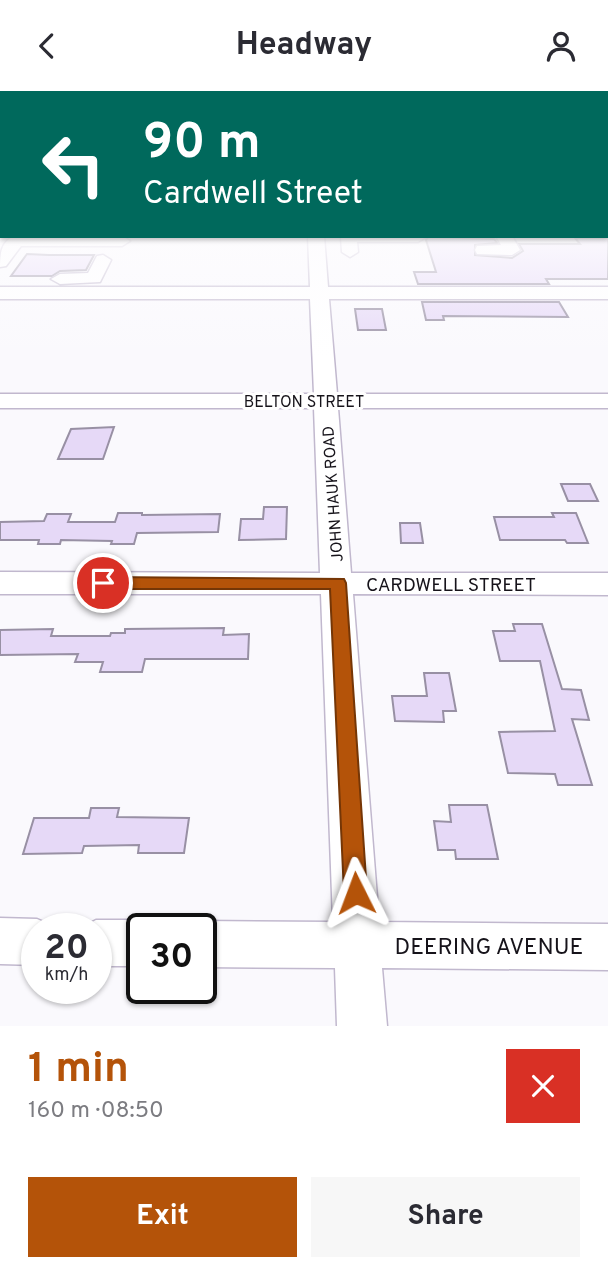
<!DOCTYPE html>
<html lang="en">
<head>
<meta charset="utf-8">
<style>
  :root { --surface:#fff; --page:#f7f7f7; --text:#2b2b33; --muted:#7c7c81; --accent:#b45309 }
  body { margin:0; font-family:Overpass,sans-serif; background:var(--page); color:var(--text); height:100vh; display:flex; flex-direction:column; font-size:26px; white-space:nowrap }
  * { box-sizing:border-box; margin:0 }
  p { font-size:23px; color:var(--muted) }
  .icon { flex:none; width:38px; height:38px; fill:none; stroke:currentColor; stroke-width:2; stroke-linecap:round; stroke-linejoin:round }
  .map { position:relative; height:935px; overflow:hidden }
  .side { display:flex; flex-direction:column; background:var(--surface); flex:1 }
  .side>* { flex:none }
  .hud { position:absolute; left:0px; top:0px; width:609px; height:147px; box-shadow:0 2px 5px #0004; background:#00695c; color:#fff; overflow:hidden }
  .speed { position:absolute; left:21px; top:822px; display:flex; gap:14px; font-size:35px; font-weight:700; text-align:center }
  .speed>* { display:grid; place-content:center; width:91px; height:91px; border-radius:50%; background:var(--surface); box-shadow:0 2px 5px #0004; line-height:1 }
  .speed small { font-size:18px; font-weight:400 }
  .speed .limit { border:4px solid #111; border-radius:10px; background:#fff; color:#111 }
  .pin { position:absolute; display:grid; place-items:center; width:60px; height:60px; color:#fff; margin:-30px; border:4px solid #fff; border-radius:50%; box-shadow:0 2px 7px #0007 }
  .me { position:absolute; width:77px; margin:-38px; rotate:357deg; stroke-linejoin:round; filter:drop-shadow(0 0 5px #0008) }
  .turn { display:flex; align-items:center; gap:24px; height:147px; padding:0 28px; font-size:32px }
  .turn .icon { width:91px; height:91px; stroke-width:2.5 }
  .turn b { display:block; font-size:49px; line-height:60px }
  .round { display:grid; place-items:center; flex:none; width:74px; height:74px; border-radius:0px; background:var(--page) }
  .headline { display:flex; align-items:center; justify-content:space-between; height:119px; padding:0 28px }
  h1 { font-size:42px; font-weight:700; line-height:52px; color:var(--accent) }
  .primary-button { display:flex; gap:14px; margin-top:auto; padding:14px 28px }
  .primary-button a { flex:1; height:80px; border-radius:0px; background:var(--accent); color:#fff; font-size:28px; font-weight:700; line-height:80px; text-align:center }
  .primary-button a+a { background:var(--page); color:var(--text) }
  header { display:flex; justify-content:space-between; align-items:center; height:91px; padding:0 28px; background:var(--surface); font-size:32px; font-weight:700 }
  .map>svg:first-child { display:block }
  .building { fill:#e6d9f7; stroke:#9890a4; stroke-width:2 }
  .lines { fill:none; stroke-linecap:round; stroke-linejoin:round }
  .minor-casing { stroke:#c1b8ce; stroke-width:3 }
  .minor { fill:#fff; fill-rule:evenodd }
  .route { fill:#b45309; stroke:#753606; stroke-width:2 }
  .labels { text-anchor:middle; stroke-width:6; stroke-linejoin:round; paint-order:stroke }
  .far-street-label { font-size:16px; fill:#16131a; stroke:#fff }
  .street-label { font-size:19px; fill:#16131a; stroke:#fff }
  .near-street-label { font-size:23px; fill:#16131a; stroke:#fff }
</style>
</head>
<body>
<header><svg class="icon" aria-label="back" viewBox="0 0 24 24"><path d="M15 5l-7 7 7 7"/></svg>Headway<svg class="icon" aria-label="person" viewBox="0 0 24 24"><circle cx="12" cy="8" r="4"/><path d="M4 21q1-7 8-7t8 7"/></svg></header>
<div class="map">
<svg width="608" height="935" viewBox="0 0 608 935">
  <rect width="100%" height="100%" fill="#faf9fd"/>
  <path class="building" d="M428 146 494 148 497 152 475 154V164L512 167 523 160 519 153H580L575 147H608V188H546L549 193H418L414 181H436L426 149Z
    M27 163 49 164H94L86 179 60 180 52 185H11Z
    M422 211H559L568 226 443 225 444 229H426Z
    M355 218H382L386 239H358Z
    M114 336 103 368H58L71 338Z
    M561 393H590L598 410H568Z
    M264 416H287L286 448 239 449 241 428H263Z
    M118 422H142V424L220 423 218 441 137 442 134 453H111L112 450 61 449 60 453H38L39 449H0V431L44 430 47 423H71L68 431H115Z
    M552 422H576L588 452H567L565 449H500L494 426H554Z
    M400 432H420L423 452H401Z
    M513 533H542L562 598 581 599 589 629 572 628 592 694H558L555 683 508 682 499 641 555 640 540 570H500L493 540H515Z
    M224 537 223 544 249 543 248 568H145L142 581H100L103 571H75L78 563 0 564V539L53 538 51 545H110L111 542H125V538Z
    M424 582H449L456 620H443L444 631 395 630 392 605H427Z
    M449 714H487L498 768H456L455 759H438L434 730 451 731Z
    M91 717H119L117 726 189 727 184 762H138L139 754 84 755 82 762 23 763 34 727H89Z"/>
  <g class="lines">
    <g class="minor-casing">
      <path id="minor" d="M16 145H122L130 150 122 155H21L6 175 0 176C0 163 1 149 16 145Z
        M308 145H324L328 196H608V208H329L337 303H608V317H338L351 482H608V504L353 503 379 831 608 833V879L382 877 387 935H337L335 877 201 876V838H184L201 830 333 831 321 503H0V481L320 482 314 317H0V303H314L310 208H0V196H310Z
        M496 145H512L520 159 512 164 477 163 475 159 477 155 501 154Z
        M341 146 342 145 426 146 418 151H357L358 161 350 166 342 161Z
        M103 164 111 169 100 191 60 193 51 188 60 183 88 182 97 165Z
        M0 827 37 828 53 835 55 838H37V874L0 873Z
        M96 829H142L158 836 159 838H142V875H96V838H79Z"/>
    </g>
    <use href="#minor" class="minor"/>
  </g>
  <linearGradient id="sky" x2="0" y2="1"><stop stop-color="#74b3be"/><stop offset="0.51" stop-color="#fdfcfe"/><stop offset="1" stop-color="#fdfcfe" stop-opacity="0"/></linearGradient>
  <rect width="608" height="267" fill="url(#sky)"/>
  <path class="route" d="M103 486 344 488 346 492 367 802 364 810 356 813 347 810 344 802 330 498H103L94 492Z"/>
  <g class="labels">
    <g class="far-street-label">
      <text x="304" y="316">BELTON STREET</text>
      <text transform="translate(332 403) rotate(-94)" y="6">JOHN HAUK ROAD</text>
    </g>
    <g class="street-label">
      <text x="451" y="500">CARDWELL STREET</text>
    </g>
    <g class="near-street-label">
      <text x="489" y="863">DEERING AVENUE</text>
    </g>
  </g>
</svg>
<div class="speed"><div>20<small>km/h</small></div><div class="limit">30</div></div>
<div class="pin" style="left:103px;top:492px;background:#d93025"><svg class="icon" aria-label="arrive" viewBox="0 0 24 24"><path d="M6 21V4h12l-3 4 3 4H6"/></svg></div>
<svg class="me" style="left:356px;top:802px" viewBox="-20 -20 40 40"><path d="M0-17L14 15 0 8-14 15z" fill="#b45309" stroke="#fff" stroke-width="4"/></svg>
<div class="hud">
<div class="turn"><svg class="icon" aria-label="left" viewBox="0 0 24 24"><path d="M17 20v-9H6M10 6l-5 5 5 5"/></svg><div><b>90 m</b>Cardwell Street</div></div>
</div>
</div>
<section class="side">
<div class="headline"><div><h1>1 min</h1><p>160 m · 08:50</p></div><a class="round" style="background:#d93025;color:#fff"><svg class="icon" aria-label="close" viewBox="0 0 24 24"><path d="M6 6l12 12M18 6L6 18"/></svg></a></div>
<div class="primary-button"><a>Exit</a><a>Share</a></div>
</section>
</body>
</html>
